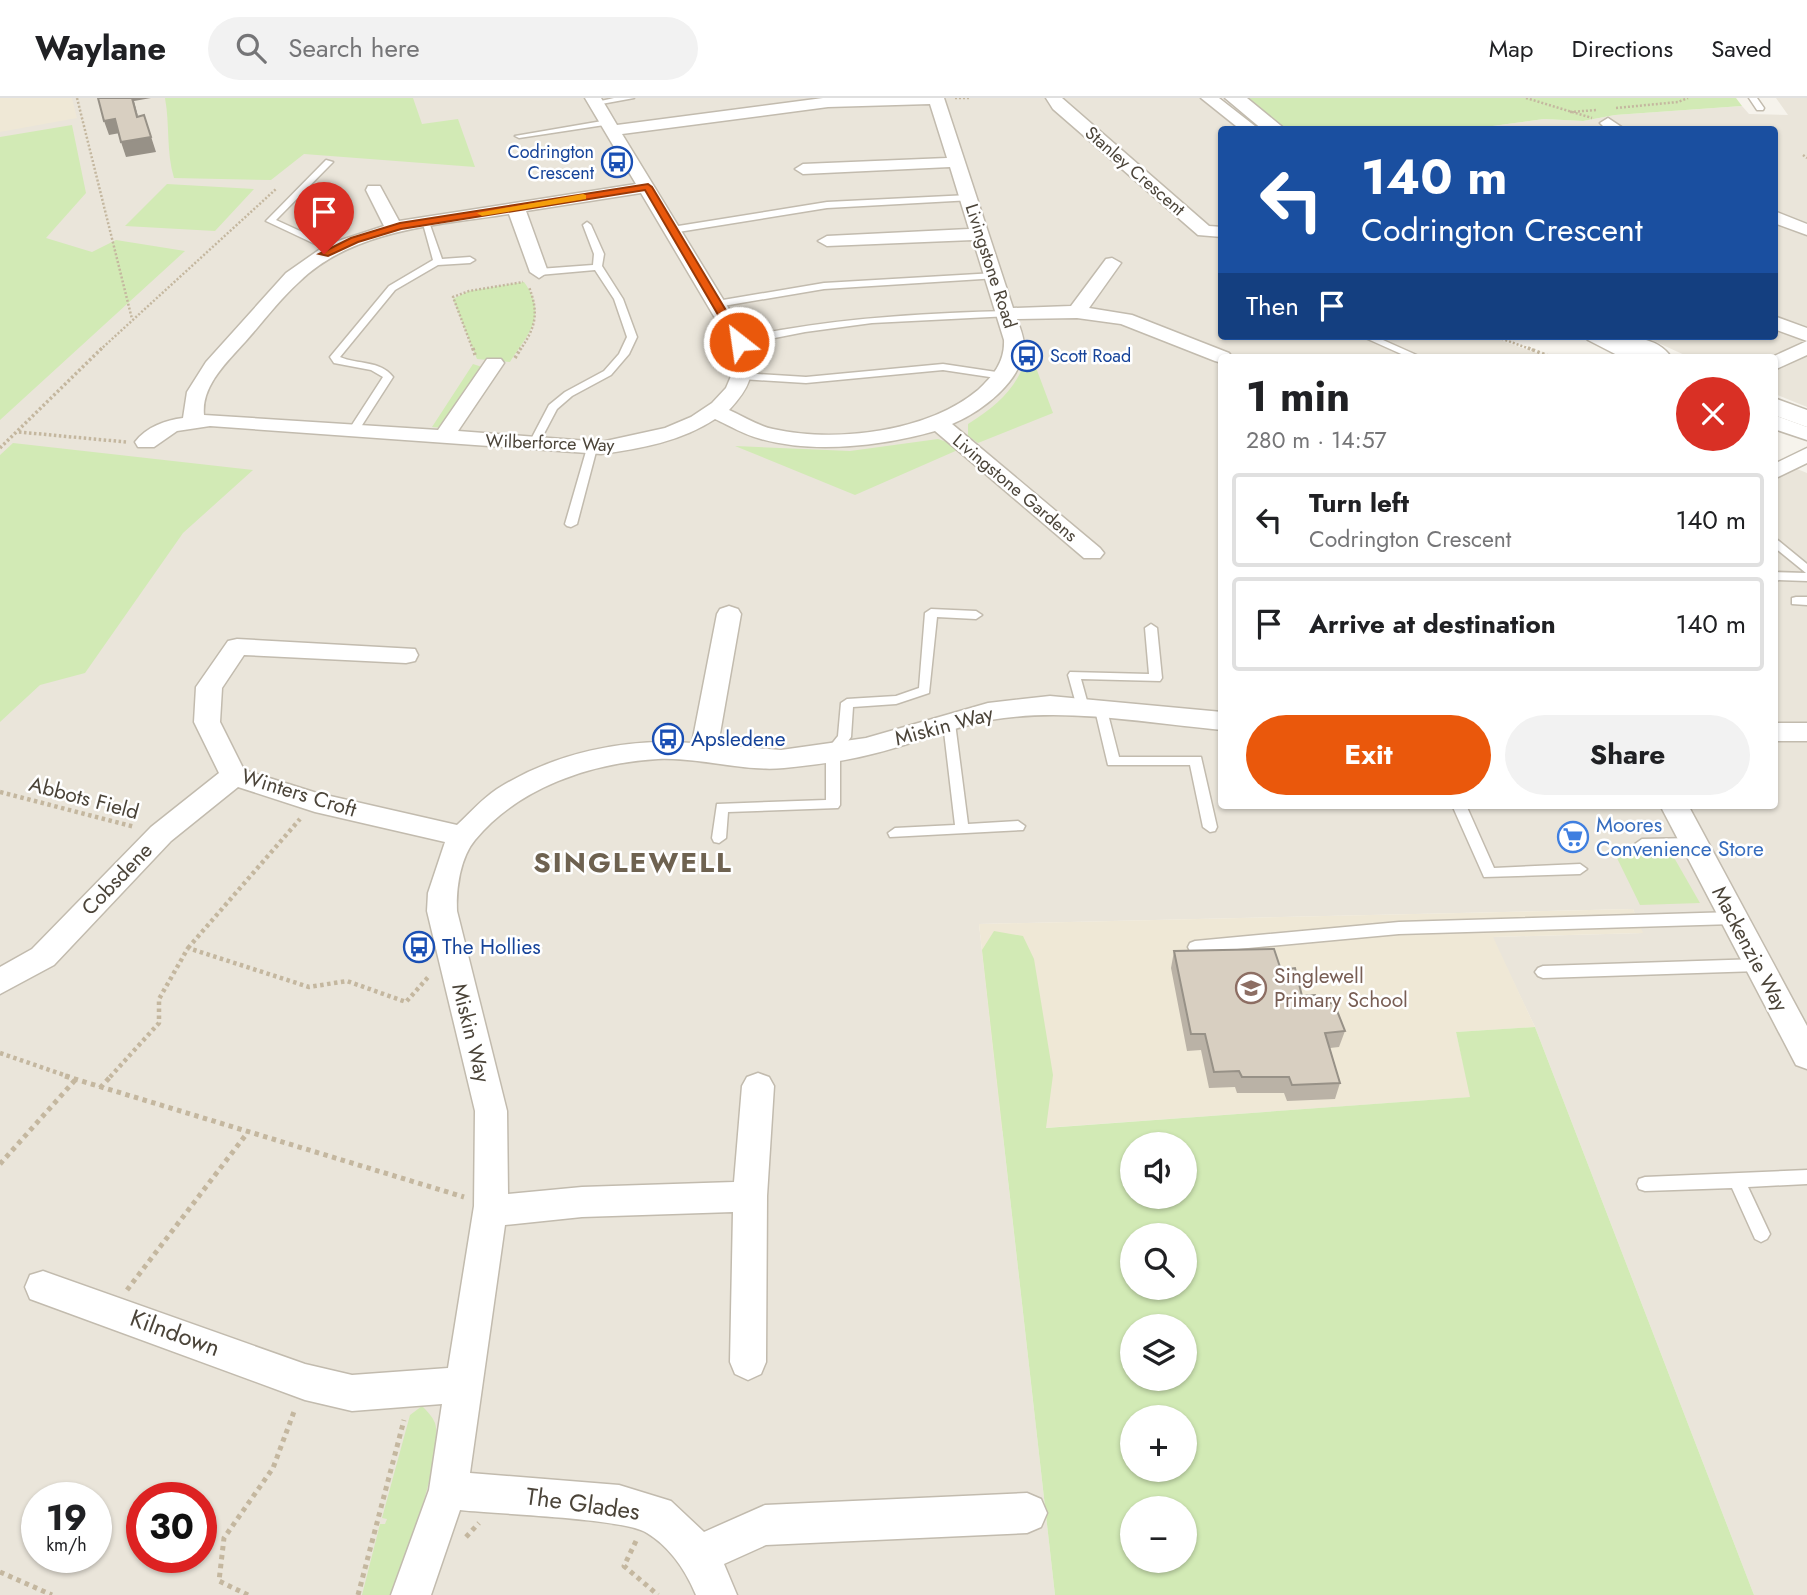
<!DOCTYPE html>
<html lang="en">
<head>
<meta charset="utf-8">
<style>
  :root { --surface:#fff; --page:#f2f2f2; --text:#202124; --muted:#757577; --line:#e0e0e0; --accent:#ea580c }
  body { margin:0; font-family:Jost,sans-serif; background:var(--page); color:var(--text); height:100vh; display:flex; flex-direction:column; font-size:26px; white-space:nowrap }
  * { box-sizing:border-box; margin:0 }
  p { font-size:23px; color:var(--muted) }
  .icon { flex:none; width:38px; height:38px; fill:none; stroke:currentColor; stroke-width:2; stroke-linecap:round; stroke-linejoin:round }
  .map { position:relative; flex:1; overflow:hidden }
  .drawer { position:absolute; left:1218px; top:256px; width:560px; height:455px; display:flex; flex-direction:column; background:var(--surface); border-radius:7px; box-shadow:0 2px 5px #0004 }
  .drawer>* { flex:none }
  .top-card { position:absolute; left:1218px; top:28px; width:560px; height:214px; border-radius:7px; box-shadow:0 2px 5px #0004; background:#1a4fa0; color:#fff; overflow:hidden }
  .tools { position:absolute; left:1120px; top:1034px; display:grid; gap:14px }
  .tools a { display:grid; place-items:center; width:77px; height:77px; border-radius:50%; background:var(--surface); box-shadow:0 2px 5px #0004; font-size:35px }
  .speed { position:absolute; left:21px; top:1384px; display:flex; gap:14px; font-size:35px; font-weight:700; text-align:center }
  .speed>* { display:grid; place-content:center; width:91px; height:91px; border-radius:50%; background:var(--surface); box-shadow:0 2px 5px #0004; line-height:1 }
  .speed small { font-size:18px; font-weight:400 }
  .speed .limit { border:10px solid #d22; background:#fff; color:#111 }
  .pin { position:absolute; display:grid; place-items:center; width:60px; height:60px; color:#fff; margin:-72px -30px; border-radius:50% 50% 50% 0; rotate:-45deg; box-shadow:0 0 7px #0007 }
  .pin .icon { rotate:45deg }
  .me { position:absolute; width:77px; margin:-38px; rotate:330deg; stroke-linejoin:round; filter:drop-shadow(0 0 5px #0008) }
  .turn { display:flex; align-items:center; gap:24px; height:147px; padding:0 28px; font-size:32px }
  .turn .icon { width:91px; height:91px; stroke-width:2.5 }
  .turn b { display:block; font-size:49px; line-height:60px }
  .then { display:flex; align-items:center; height:66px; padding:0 28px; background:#0003; gap:14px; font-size:26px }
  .round { display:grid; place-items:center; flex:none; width:74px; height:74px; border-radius:37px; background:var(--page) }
  .overview { display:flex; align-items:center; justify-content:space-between; height:119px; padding:0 28px }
  h1 { font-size:42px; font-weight:700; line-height:52px }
  .primary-button { display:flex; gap:14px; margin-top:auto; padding:14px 28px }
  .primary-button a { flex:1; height:80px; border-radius:42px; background:var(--accent); color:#fff; font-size:28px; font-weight:700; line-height:80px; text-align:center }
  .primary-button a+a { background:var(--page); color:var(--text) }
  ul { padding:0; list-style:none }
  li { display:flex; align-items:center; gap:21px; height:94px; margin:0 14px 10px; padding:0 14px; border:4px solid var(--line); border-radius:7px }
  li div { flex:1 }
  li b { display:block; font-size:26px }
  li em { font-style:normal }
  header { display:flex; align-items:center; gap:42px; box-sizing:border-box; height:98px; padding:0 35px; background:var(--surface); border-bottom:2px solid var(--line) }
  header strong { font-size:33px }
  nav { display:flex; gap:38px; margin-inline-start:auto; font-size:24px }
  .search { width:490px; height:63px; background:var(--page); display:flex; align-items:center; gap:18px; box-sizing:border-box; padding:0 24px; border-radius:38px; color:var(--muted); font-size:26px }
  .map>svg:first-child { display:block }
  .residential { fill:#eae5da; fill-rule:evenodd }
  .education { fill:#efe8d6 }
  .green { fill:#d2eab5; fill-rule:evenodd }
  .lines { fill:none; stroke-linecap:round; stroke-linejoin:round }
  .service-casing { stroke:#c2bbae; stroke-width:3 }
  .minor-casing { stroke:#c2bbae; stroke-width:3 }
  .tertiary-casing { stroke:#c2bbae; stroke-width:3 }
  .path-far3 { stroke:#c4b79f; stroke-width:2.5; stroke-dasharray:2 2; stroke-linecap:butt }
  .path-far2 { stroke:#c4b79f; stroke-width:3.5; stroke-dasharray:2.5 2.5; stroke-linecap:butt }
  .path-far1 { stroke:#c4b79f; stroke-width:4.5; stroke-dasharray:3.5 3.5; stroke-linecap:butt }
  .path { stroke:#c4b79f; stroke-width:5; stroke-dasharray:4.5 4.5; stroke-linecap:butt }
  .service { fill:#fff; fill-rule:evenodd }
  .minor { fill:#fff; fill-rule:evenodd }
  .tertiary { fill:#fff; fill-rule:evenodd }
  .wall { fill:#bab2a6 }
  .shaded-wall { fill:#979187 }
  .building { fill:#d8cfc1; stroke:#979187; stroke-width:2 }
  .route { fill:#ea580c; stroke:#983908; stroke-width:2 }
  .slow { fill:#f59e0b }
  .labels { text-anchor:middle; stroke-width:5; stroke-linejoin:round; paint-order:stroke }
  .far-transit-label { font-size:18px; fill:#164399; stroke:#fff; text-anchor:end }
  .far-street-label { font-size:18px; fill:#4b4439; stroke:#fff }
  .street-label { font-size:21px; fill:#4b4439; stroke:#fff }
  .transit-label { font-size:21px; fill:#164399; stroke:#fff; text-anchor:start }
  .shop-label { font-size:21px; fill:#366cbe; stroke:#fff; text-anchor:start }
  .education-label { font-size:21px; fill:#785e54; stroke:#fff; text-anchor:start }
  .near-street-label { font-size:24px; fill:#4b4439; stroke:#fff }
  .district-label { font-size:28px; font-weight:bold; letter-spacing:2px; fill:#6e6250; stroke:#fff }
</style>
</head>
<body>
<header>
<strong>Waylane</strong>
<div class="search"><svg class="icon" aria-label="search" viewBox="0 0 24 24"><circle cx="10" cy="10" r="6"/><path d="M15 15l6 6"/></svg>Search here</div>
<nav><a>Map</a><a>Directions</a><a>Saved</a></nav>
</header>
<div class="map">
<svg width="1807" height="1497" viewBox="0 0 1807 1497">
  <rect width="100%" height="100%" fill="#f6f3ec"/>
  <path class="residential" d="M0 0H1203L1244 31 1222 32V238H1489L1548 259H1222V707H1774L1775 362 1807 375V1497H1754L1535 929 1492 839 1642 835 1633 811 979 826 1055 1497H0ZM37 1400H96V1460H37ZM142 1400H201V1460H142Z
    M1776 0H1807V309L1775 296 1774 259H1689L1643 238H1774V32H1463L1544 21 1583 23 1615 17 1742 8 1749 16 1788 17Z"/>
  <path class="education" d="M0 0H72L77 20 0 34Z
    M1633 811 1643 835 1493 839 1535 929 1456 934 1471 999 1002 1033 979 826Z"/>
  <path class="green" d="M165 0H413L422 26 458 21 475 69 304 56 271 82 174 80C166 53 170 27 165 0Z
    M1244 0H1736L1742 8 1615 17 1583 23 1544 21 1463 32H1287Z
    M72 27 86 95 46 140 92 154 116 142 185 153 0 322V39Z
    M167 86 254 91 215 133 125 128Z
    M524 184C548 217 529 235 510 264L477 261 453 201 469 193Z
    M1027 259H1032L1053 315 978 345 968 338V326C997 308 1016 291 1027 259Z
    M473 266 482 269 443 330 432 329Z
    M938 341 950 345 960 351 855 397 735 348 850 353Z
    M13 345 253 372 183 435 85 575 40 587 0 624V357Z
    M1615 756H1672L1700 805 1640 807Z
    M994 833 1023 838 1034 861 1053 977 1046 1030 1470 999 1456 934 1535 929 1754 1497H1055L982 852ZM1132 1046H1185V1099H1132ZM1132 1138H1185V1190H1132ZM1132 1228H1185V1281H1132ZM1132 1320H1185V1372H1132ZM1132 1410H1185V1463H1132Z
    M422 1308C427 1313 432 1318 435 1325 445 1358 404 1462 391 1497H362L380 1426H385L387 1421 382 1420 410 1317Z"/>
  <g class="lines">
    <g class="service-casing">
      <path id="service" d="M614 0H634L596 7 592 5Z
        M1749 0H1757L1764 10 1763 12H1757Z
        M608 22 612 24 611 26 519 40 515 38Z
        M326 62 333 64 276 122 335 149 336 151 332 154 266 123Z
        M969 97 973 100 972 102 827 110 672 135 668 132 672 129 827 104Z
        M422 122 429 124 442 161 470 159 475 162 470 165 438 167 395 192 340 259C358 267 380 262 393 279L357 335H349L348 333 383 279 371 272 334 265 330 259 389 188 433 162Z
        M587 124 591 127 604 156 602 168 623 201 637 239 629 256 611 277 572 298 557 311 538 347 533 350 528 347 549 307 565 294 604 273 619 256 627 239 614 201 595 172 539 177 534 174 539 171 593 167 594 156 583 127Z
        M995 175 1000 178 998 180 824 191 717 209 712 206 717 203 824 185Z
        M1007 213 1012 216 1010 218 872 225 805 234 739 247 734 244C746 236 766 235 781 232 856 219 931 215 1007 213Z
        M1361 238H1374L1421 259H1408Z
        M943 266 1003 275 1008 278 1003 281 943 272 806 285 742 281 737 278 742 275 806 279Z
        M592 347 597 350 577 426 571 429 567 428 565 426 587 350Z
        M1774 439 1807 466V483L1774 482V474L1806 475 1774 449Z
        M1796 499H1807V507L1792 506V500Z
        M931 511 976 513 982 517 976 521 937 519 929 595 896 606 853 609 851 639 840 654V707L838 710 728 714 726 740 719 745 714 744 712 740 717 706 826 702V653L838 638 841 605 847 601 896 598 919 590 925 515Z
        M1151 526 1157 530 1162 580 1160 583 1081 581 1089 610 1083 614 1078 613 1068 577 1070 574 1149 576 1145 530Z
        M1101 608 1107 612 1119 659H1201L1217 729 1215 733 1210 734 1203 729 1190 667H1108L1095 612Z
        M949 621 955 625 968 726 1018 723 1025 728 1023 732 890 739 888 735 895 730 955 727 943 625Z
        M1452 707H1466L1494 770 1580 766 1587 771 1580 776 1484 779Z
        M1694 740 1701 745 1694 750 1642 751 1635 746 1642 741Z
        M1734 814 1739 816 1741 820 1739 824 1734 826 1399 836 1195 855 1190 853 1188 849 1190 845 1195 843 1399 824Z
        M1759 861 1764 863 1766 867 1764 871 1759 873 1543 880 1538 878 1535 874 1538 870 1543 868Z
        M1807 1072V1086L1748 1089 1770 1136 1767 1141 1761 1144 1755 1141 1732 1090 1645 1093 1639 1091 1637 1086 1639 1081 1645 1079Z"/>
    </g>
    <g class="minor-casing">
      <path id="minor" d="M585 0H601L617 27 823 0H944L1013 210 1071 208 1106 161 1112 160 1121 165 1089 210 1132 217 1229 255 1232 259H1222V265L1215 263 1121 226 1077 220 1017 221C1020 230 1024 239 1024 248 1023 283 981 314 952 326L1100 450 1104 455 1100 460H1084L935 333C882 348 814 356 761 341 745 337 730 328 715 321 682 343 640 351 601 356L210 328 177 333 154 349H138L135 344C146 329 166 322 183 320L187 294 206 264 286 175 326 147 384 128 366 92 368 88H380L399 123 636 86ZM930 6 947 60 803 66 795 71 803 76 950 69 969 131 827 138 818 143 827 148 973 142 1004 242C1005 264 993 278 978 292 928 334 836 345 773 331 758 328 743 318 729 312 750 289 754 278 751 247L622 36 828 9ZM641 95 731 247 734 271 726 290 712 305 691 319 665 330 601 344 458 333 504 265 501 261H487L438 332 204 317C201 288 227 264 245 244 263 224 279 202 299 184 353 131 438 127 509 116L530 174 539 180 548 174 526 113Z
        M1046 0H1062L1209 128 1222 129V139L1198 137 1053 11Z
        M1201 0H1219L1260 32H1241Z
        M1608 20 1626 32H1607L1600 25Z
        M1774 113 1807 126V137L1774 125Z
        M1774 218 1807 230V243L1774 231Z
        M1585 238H1610L1643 255 1646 259H1621L1588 242Z
        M1807 243V257L1774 272 1772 259Z
        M1774 317 1807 329V342L1774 331Z
        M1807 350V365L1774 381V366Z
        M729 508 738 511 741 516 718 647 781 652 866 640 988 605 1050 598 1222 614V632C1145 625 1066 609 990 622 949 630 909 648 868 657 841 664 812 667 784 670 743 674 700 659 658 661 591 665 519 689 475 742 460 760 456 791 457 813L507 1013 508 1096 582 1089 734 1084 742 988 747 979 758 975 769 979 774 988 767 1098 766 1264 761 1276 748 1282 735 1276 730 1264 733 1114 582 1119 505 1127 470 1375 619 1387 671 1403 704 1434 765 1407 1027 1395 1041 1401 1047 1415 1041 1429 1027 1435 766 1447 724 1466 737 1497H696C686 1473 670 1449 647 1435 625 1420 494 1416 460 1412L431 1497H391L429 1392 442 1306 352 1313 305 1302 30 1201 25 1189 30 1177 43 1173 305 1266 352 1277 448 1270 474 1108 475 1013 427 813 428 795 445 744 315 714 238 689 171 743 54 867 0 896V869L32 851 151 729 219 675 194 624 196 589 228 543 237 541 415 551 418 557 415 563 406 565 244 557 222 590 220 624 244 672 317 695 457 727C470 715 482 701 497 691 554 655 624 640 692 645L717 516 720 511Z
        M1774 625H1807V643H1774Z
        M1660 707H1688L1807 928V971L1796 967Z"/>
    </g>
    <g class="tertiary-casing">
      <path id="tertiary" d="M1225 0H1247L1286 32H1263Z
        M1605 238C1627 238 1657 238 1671 259 1649 259 1619 259 1605 238Z
        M1774 300 1807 312V329L1774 317Z"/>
    </g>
    <path class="path-far3" d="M77 0 132 221
      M955 0H969
      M1526 0 1592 20
      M1616 10 1678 4 1688 0
      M1570 14 1597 12
      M1803 57 1807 60
      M1494 238 1533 252
      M100 252 276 91
      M473 252 453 199 469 193 523 184
      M520 252C536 229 539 215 529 189"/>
    <path class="path-far2" d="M473 250 475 257
      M1528 250 1551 259
      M515 260 521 250
      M19 334 126 344
      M0 350 102 250"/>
    <path class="path-far1" d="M0 694 135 729
      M188 850 300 721
      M0 955 70 979
      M110 979 159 925V901L188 850 309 889 347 883 406 904 430 877"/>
    <path class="path" d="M65 978 464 1099
      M100 990 111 978
      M0 1066 76 981
      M127 1192 248 1034
      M466 1439 479 1425
      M636 1443 624 1468 658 1497
      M0 1474 52 1497
      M248 1497 219 1483 224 1440 273 1370 295 1311
      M358 1497 404 1322"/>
    <use href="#service" class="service"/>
    <use href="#minor" class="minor"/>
    <use href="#tertiary" class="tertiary"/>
  </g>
  <path class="wall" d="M1174 853 1281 872 1302 898 1318 906 1345 933 1339 949 1330 950 1340 985 1335 1001 1287 1003 1284 995H1237L1235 989 1209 990 1201 952 1187 953 1171 870Z"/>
  <path class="shaded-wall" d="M132 0H151L134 3 142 33Z
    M144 17 156 54 126 59 121 44Z
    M115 21 120 35 109 37 104 23Z"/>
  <path class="building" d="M98 0H132L137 19 144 17 151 39 121 44 115 21 104 23Z
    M1274 851 1281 872 1295 870 1302 898 1315 897 1318 906 1334 905 1345 933 1325 935 1340 985 1292 987 1289 979H1242L1239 973 1214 974 1205 936H1191L1174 853Z"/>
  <path class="route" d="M648 86 652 89 745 244 743 246 734 244 645 92 401 131 358 144 328 158 319 156 351 140 400 125Z"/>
  <path class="slow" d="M583 96 586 97V101L482 118 477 115Z"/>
  <defs>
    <g id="bus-ring" transform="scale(1.575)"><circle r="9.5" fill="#fff" stroke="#1a4fb4" stroke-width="1.5"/><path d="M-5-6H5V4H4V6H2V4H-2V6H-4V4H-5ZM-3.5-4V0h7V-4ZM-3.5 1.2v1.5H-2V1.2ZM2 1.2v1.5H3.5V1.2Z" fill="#1a4fb4"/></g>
    <g id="supermarket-ring" transform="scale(1.575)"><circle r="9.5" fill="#fff" stroke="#3f7fe0" stroke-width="1.5"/><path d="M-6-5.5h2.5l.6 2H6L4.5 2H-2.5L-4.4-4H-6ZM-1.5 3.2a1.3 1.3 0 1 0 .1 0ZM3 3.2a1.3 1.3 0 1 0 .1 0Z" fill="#3f7fe0"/></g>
    <g id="school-ring" transform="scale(1.575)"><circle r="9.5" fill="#fff" stroke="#8d6e63" stroke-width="1.5"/><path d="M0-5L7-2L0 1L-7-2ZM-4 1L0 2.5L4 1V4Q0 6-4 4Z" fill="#8d6e63"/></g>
  </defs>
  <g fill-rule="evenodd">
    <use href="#bus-ring" x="617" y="64"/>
    <use href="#bus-ring" x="1027" y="258"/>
    <use href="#bus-ring" x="668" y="641"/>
    <use href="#supermarket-ring" x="1573" y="739"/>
    <use href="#bus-ring" x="419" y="849"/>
    <use href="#school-ring" x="1251" y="890"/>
  </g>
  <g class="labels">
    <g class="far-transit-label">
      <text x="594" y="60">Codrington<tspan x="594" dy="21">Crescent</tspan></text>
      <text x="1050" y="264" text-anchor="start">Scott Road</text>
    </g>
    <g class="far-street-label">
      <text transform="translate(1135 73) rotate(41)" y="6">Stanley Crescent</text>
      <text transform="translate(991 168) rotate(72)" y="6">Livingstone Road</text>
      <text transform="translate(550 345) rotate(2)" y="6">Wilberforce Way</text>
      <text transform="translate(1015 390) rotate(40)" y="6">Livingstone Gardens</text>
    </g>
    <g class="street-label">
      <text transform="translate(944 628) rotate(-15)" y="7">Miskin Way</text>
      <text transform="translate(299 695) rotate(17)" y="7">Winters Croft</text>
      <text transform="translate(84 700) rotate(15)" y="7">Abbots Field</text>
      <text transform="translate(117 781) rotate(-46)" y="7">Cobsdene</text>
      <text transform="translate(1750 851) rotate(62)" y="7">Mackenzie Way</text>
      <text transform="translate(471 935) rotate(76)" y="7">Miskin Way</text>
    </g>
    <g class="transit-label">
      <text x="691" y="648">Apsledene</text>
      <text x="442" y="856">The Hollies</text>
    </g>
    <g class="shop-label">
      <text x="1596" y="734">Moores<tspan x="1596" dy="24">Convenience Store</tspan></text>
    </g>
    <g class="education-label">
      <text x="1274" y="885">Singlewell<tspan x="1274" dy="24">Primary School</tspan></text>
    </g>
    <g class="near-street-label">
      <text transform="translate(175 1235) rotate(20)" y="8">Kilndown</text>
      <text transform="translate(583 1406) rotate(8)" y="8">The Glades</text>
    </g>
    <g class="district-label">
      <text x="633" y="774">SINGLEWELL</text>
    </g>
  </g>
</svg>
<div class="tools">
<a><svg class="icon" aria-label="sound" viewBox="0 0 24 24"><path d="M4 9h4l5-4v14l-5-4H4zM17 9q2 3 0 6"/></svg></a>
<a><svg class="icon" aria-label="search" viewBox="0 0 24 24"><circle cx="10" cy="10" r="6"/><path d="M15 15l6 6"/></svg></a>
<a><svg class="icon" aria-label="layers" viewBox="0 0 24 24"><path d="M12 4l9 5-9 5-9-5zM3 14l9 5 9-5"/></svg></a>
<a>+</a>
<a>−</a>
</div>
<div class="speed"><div>19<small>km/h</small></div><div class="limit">30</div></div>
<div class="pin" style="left:324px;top:156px;background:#d93025"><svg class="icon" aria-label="arrive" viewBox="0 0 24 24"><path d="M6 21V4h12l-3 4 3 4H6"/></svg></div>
<svg class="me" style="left:739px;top:244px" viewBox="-20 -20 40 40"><circle r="17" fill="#ea580c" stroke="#fff" stroke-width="3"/><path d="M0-11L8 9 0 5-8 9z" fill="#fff"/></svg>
<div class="top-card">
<div class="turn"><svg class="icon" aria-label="left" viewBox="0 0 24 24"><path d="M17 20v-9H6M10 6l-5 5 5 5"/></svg><div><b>140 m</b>Codrington Crescent</div></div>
<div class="then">Then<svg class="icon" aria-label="arrive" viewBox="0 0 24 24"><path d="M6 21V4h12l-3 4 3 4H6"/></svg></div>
</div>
<section class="drawer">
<div class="overview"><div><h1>1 min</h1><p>280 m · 14:57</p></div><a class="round" style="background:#d93025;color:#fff"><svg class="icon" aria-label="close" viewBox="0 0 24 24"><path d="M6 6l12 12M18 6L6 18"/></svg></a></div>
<ul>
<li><svg class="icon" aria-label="left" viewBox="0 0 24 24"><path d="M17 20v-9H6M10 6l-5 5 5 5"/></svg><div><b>Turn left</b><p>Codrington Crescent</p></div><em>140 m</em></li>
<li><svg class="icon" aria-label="arrive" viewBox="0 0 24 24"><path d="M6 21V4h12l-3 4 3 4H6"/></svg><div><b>Arrive at destination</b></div><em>140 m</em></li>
</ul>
<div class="primary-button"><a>Exit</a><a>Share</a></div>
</section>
</div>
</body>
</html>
